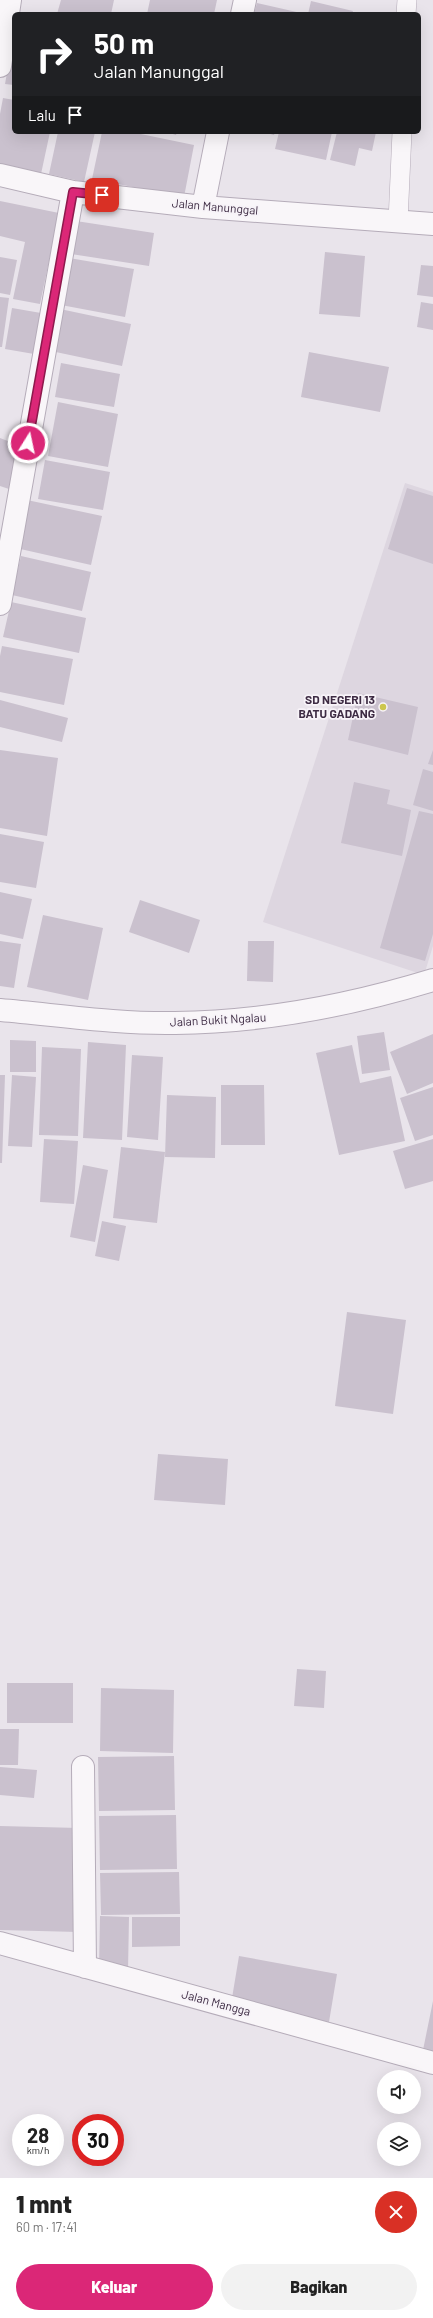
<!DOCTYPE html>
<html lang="id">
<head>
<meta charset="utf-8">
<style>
  :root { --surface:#fff; --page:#f2f2f2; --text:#222; --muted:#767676; --accent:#db2777 }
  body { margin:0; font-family:Barlow,sans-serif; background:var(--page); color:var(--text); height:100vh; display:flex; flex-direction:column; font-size:15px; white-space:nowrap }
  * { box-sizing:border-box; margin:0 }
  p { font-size:13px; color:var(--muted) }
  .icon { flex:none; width:22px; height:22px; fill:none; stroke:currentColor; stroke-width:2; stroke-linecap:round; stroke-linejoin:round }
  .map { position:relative; height:2178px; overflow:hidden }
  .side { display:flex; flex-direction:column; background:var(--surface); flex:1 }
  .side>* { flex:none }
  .hud { position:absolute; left:12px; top:12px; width:409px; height:122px; border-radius:6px; box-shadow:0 4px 16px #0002; background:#202124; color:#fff; overflow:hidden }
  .controls { position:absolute; left:377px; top:2070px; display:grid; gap:8px }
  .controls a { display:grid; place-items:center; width:44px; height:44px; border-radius:50%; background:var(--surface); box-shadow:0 4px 16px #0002; font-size:20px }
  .speed { position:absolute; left:12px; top:2114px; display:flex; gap:8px; font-size:20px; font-weight:700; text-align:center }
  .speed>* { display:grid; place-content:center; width:52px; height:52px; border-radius:50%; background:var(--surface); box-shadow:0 4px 16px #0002; line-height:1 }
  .speed small { font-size:10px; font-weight:400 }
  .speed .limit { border:6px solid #d22; background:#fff; color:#111 }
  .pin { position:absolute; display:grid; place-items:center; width:34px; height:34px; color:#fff; margin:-17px; border-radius:8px; box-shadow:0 2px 6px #0006 }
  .me { position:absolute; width:44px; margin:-22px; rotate:10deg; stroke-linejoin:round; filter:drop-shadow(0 0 3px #0008) }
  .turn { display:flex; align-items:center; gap:14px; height:84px; padding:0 16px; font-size:18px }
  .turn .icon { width:52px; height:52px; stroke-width:2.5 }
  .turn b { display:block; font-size:28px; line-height:34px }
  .then { display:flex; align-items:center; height:38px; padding:0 16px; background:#0003; gap:8px; font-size:15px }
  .round { display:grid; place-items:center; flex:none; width:42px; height:42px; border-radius:21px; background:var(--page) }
  .summary { display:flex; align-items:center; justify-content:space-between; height:68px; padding:0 16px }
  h1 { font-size:24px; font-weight:800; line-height:30px }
  .action { display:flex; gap:8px; margin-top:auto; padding:8px 16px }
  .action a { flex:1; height:46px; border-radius:24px; background:var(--accent); color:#fff; font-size:16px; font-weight:800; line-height:46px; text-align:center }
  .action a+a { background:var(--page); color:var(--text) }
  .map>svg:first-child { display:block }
  .built { fill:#ddd6e0 }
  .building { fill:#cac1ce }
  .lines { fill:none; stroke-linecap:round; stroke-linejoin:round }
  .lane-casing { stroke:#b5acb9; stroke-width:20 }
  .street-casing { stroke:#b5acb9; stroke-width:24 }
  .lane { stroke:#f9f6f9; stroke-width:19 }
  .street { stroke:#f9f6f9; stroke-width:22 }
  .route-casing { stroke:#8e194d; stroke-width:10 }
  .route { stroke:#db2777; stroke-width:7 }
  .poi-dot { fill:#ccc64d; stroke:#f7f3f8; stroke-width:1.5 }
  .labels { text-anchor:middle; stroke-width:3.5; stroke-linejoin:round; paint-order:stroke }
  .street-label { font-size:12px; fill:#3d2b43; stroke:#f7f3f8 }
  .poi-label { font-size:12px; font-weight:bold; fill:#3d2b43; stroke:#f7f3f8; text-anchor:end }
</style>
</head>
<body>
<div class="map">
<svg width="433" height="2178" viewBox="0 0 433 2178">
  <rect width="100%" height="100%" fill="#e9e4eb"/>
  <path class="built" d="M405 483 433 492V946L424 975 263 922Z"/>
  <path class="building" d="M61 0H114L111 14H57Z
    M150 0H217L214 14H147Z
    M311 1 353 11 352 14H308Z
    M257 3 301 13V14H254Z
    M12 45H14V85L5 84Z
    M3 98 14 100V132H50L41 174 0 165V114Z
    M58 132H95L84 182 49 174Z
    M102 132H131L194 145 184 197 92 179Z
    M166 132H177L176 135Z
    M263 132H275L274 135Z
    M279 132H332L326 160 275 149Z
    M337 132H376L372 151 359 148 355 166 330 160Z
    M0 201 59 213 40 304 13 299 25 242 0 236Z
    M76 221 154 233 149 266 71 254Z
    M325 252 365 256 360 317 319 314Z
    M0 257 17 260 10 295 0 293Z
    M69 258 134 269 125 317 61 305Z
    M421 265 433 266V297L417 295Z
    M0 297 9 298 2 347H0Z
    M421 302 433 304V330L417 327Z
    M12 308 41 313 34 354 5 349Z
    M60 309 131 324 122 366 51 351Z
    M309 352 389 367 380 412 301 397Z
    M61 363 120 374 114 407 55 397Z
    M58 402 118 414 108 467 48 456Z
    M0 438 23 447 9 489 0 486Z
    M45 460 110 472 103 510 38 499Z
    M407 488 433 496V564L388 549Z
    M27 500 102 516 91 565 16 548Z
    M21 556 91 572 82 611 12 595Z
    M11 602 86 618 79 653 3 637Z
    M2 646 73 659 64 705 0 692V656Z
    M358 693 418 707 408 755 348 740Z
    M0 700 68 718 62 742 0 727Z
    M0 750 58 758 47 836 0 828Z
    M433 750V765L428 764Z
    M423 769 433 772V811L413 805Z
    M354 782 390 790 387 804 411 810 402 856 341 843Z
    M419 811 433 814V934L425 961 380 948Z
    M0 834 44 842 36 888 0 882Z
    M0 892 32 899 23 939 0 934Z
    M140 900 200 920 189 953 129 932Z
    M43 915 103 928 88 1000 27 987Z
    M0 941 21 944 14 988 0 986Z
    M248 941H274L273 982 247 981Z
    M384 1032 390 1070 362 1074 357 1036Z
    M433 1034V1083L407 1094 390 1052Z
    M10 1040 36 1041V1072H10Z
    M88 1042 126 1045 122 1140 83 1138Z
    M352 1045 360 1083 391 1076 405 1141 339 1155 316 1053Z
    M42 1047 81 1049 78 1136 39 1135Z
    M132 1055 163 1057 158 1140 127 1137Z
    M0 1075H5L2 1163H0Z
    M12 1075 36 1077 32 1147 8 1146Z
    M221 1085H264L265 1145H221Z
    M433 1087V1135L415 1141 400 1098Z
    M167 1095 216 1097 215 1158 165 1157Z
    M44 1139 78 1141 74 1204 40 1202Z
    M433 1139V1181L405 1189 393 1151Z
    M121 1147 165 1152 157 1223 113 1218Z
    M83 1165 108 1170 95 1242 70 1237Z
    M102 1221 126 1226 119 1261 95 1256Z
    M347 1312 406 1320 393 1414 335 1406Z
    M158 1454 228 1459 225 1505 154 1500Z
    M297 1669 326 1671 324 1708 294 1706Z
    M7 1683H73V1723H7Z
    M101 1688 174 1690 173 1753 100 1751Z
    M0 1729H19L18 1765H0Z
    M174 1756 175 1810 99 1811 98 1757Z
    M0 1767 37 1770 34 1798 0 1795Z
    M176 1815 177 1869 100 1870 99 1816Z
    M0 1826 79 1828 78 1932 0 1930Z
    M179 1872 180 1914 101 1915 100 1873Z
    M100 1916 129 1917 128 1971 99 1970Z
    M132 1917H180V1946L132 1947Z
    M239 1956 337 1974 329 2022 231 2004Z
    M433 2001V2052L423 2050Z"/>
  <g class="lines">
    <g class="lane-casing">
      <path id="lane" d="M406 14 407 0
        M398 222 402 132"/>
    </g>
    <g class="street-casing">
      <path id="street" d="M242 14 245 0
        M0 66 10 0
        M0 175 73 192 203 207 433 224
        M203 207 218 132
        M0 604 73 192
        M0 1010C58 1015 117 1024 175 1023 263 1022 348 1006 433 980
        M83 1767 85 1967
        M0 1943 433 2063"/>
    </g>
    <use href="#lane" class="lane"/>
    <use href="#street" class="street"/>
  </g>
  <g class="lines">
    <g class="route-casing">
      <path id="route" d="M28 443 73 192 102 195"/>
    </g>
    <use href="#route" class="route"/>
  </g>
  <circle class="poi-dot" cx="383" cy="707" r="4"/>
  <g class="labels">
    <g class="street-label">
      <text transform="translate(215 207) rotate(5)" y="4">Jalan Manunggal</text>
      <text transform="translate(218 1020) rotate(-3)" y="4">Jalan Bukit Ngalau</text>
      <text transform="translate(216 2003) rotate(15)" y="4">Jalan Mangga</text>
    </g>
    <g class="poi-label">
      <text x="375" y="704">SD NEGERI 13<tspan x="375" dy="14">BATU GADANG</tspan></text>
    </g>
  </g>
</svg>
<div class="controls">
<a><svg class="icon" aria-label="sound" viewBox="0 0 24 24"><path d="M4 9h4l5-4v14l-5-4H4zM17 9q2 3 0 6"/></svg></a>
<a><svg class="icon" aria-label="layers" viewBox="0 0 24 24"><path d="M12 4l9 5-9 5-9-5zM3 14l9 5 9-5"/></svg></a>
</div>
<div class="speed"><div>28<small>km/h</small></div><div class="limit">30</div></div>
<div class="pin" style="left:102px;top:195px;background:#d93025"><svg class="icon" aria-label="arrive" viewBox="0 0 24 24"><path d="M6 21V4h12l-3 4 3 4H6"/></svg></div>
<svg class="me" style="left:28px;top:443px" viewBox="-20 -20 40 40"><circle r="17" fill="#db2777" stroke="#fff" stroke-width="3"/><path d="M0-11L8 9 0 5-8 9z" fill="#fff"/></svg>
<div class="hud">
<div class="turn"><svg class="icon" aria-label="right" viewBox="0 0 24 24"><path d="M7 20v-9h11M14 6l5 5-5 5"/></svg><div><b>50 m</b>Jalan Manunggal</div></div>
<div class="then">Lalu<svg class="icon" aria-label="arrive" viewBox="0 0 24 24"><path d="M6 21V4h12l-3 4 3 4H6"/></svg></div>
</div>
</div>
<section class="side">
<div class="summary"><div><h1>1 mnt</h1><p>60 m · 17:41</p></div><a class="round" style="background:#d93025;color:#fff"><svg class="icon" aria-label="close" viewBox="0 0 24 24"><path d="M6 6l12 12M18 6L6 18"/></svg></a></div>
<div class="action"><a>Keluar</a><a>Bagikan</a></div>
</section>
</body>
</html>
